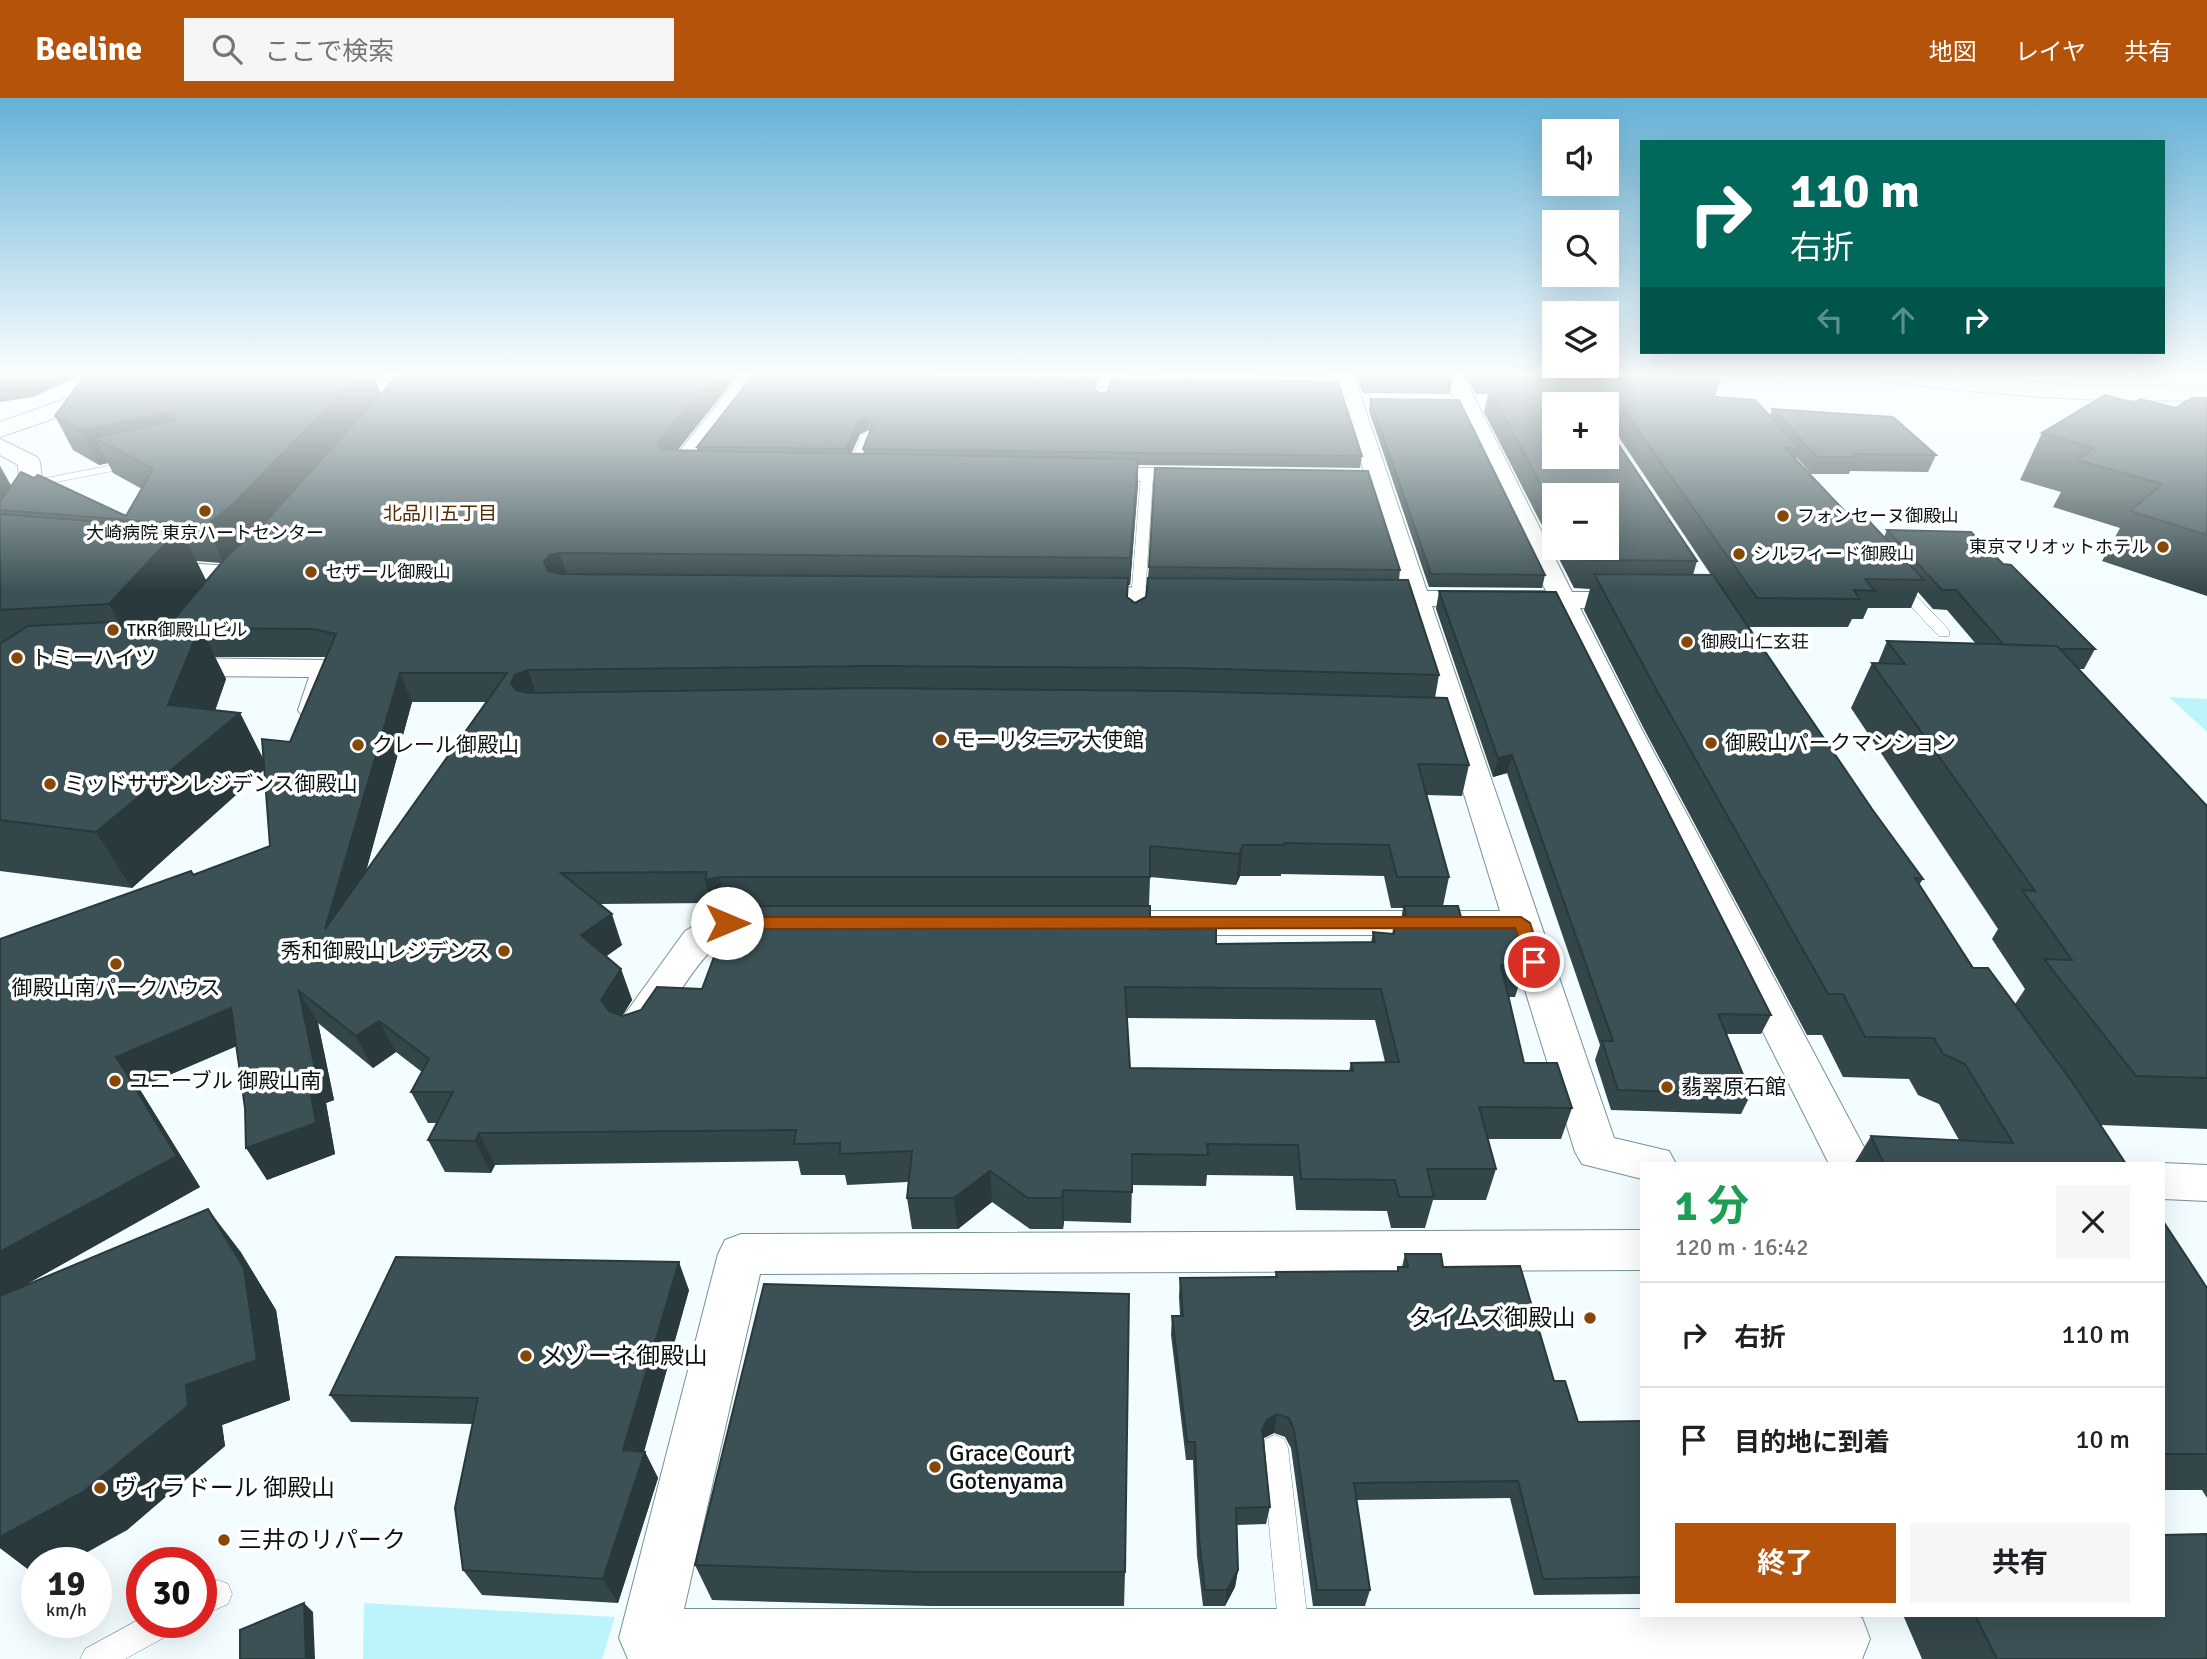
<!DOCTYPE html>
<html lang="ja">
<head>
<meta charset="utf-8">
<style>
  :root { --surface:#fff; --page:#f6f6f6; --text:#202124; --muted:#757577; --line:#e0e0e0; --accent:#b45309 }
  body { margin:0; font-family:Signika,"Noto Sans JP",sans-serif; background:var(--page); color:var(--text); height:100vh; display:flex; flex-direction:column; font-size:26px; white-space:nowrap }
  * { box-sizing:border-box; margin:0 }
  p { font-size:23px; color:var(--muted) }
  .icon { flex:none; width:38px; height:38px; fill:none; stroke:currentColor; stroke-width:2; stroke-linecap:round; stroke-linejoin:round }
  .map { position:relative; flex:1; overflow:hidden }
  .side { position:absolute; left:1640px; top:1064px; width:525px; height:455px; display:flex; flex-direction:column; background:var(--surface); border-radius:0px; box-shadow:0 7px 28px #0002 }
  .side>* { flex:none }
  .banner { position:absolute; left:1640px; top:42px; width:525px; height:214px; border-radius:0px; box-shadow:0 7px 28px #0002; background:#00695c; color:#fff; overflow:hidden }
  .tools { position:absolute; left:1542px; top:21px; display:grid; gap:14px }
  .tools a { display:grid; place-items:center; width:77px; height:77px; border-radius:0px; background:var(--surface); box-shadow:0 7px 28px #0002; font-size:35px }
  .speed { position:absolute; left:21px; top:1449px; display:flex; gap:14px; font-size:35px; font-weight:700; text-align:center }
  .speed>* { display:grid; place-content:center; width:91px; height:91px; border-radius:50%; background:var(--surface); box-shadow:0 7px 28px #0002; line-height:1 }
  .speed small { font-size:18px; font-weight:400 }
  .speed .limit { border:10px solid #d22; background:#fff; color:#111 }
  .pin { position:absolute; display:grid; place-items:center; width:60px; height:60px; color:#fff; margin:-30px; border:4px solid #fff; border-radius:50%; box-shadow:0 2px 7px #0007 }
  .me { position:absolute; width:77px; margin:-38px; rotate:90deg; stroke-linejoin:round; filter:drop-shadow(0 0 5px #0008) }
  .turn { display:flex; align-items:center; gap:24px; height:147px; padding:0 35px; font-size:32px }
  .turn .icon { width:91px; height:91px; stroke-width:2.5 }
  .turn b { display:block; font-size:49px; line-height:60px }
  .lanes { display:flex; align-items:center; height:66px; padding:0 35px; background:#0003; justify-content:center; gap:35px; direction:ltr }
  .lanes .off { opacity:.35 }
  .round { display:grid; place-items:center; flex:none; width:74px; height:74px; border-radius:0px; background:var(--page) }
  .summary { display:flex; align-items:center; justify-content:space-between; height:119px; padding:0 35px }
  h1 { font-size:42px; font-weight:700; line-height:52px; color:#1e9e55 }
  .button { display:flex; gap:14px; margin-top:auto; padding:14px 35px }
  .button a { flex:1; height:80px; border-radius:0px; background:var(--accent); color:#fff; font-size:28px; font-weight:700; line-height:80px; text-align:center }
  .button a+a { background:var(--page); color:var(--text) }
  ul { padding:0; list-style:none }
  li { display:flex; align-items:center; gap:21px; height:105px; padding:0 35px; border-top:2px solid var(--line) }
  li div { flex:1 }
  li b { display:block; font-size:26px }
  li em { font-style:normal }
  header { display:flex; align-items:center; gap:42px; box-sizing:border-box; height:98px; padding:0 35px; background:var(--accent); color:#fff }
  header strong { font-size:33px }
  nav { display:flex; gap:38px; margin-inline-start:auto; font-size:24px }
  .search { width:490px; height:63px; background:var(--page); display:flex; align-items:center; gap:18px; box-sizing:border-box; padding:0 24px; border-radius:0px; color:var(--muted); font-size:26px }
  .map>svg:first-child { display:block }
  .green { fill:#bdf4fc }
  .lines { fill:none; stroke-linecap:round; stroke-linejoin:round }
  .lane-casing { stroke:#789194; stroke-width:1 }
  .street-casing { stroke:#789194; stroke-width:2 }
  .secondary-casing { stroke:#789194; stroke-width:2 }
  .primary-casing { stroke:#789194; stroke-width:2 }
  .lane { fill:#fff; fill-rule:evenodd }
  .street { fill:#fff; fill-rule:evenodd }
  .secondary { fill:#fff; fill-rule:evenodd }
  .primary { fill:#fff; fill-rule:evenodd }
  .wall { fill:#334649; fill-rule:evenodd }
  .shaded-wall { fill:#29393c }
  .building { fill:#3b5155; stroke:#29393c; stroke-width:2; fill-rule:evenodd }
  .route { fill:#b45309; stroke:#753606; stroke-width:2 }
  .poi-dot { fill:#864808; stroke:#fff; stroke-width:2.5 }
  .labels { text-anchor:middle; stroke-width:7; stroke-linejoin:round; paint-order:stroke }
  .far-poi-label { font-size:18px; fill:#091314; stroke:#fff; text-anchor:start }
  .far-neighbourhood-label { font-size:19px; fill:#562b02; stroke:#fff }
  .poi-label { font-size:21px; fill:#091314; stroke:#fff; text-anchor:start }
  .near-poi-label { font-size:24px; fill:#091314; stroke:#fff; text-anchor:start }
</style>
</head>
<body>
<header>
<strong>Beeline</strong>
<div class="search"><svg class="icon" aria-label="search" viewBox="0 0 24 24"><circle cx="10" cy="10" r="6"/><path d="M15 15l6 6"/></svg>ここで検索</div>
<nav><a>地図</a><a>レイヤ</a><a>共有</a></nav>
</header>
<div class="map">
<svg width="2207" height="1561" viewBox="0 0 2207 1561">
  <rect width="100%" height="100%" fill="#f3fdff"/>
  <path class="green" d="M2169 599 2207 601V634Z
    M364 1505 615 1519 602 1561H363Z"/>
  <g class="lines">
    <g class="lane-casing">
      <path id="lane" d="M737 275H758L753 278Z
        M867 334 872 337 858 374 848 376 846 374 862 337Z
        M134 363 138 364V368L31 389 25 386 31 383Z
        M1147 374 1153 377 1144 514 1137 518 1130 514 1141 377Z
        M1898 483 1903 484 1949 532V538H1939L1893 490 1892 487Z
        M1275 1337 1284 1341 1288 1350 1309 1535 1304 1545 1294 1550 1284 1545 1279 1535 1262 1350 1266 1341Z
        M218 1482 228 1486 232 1496 228 1506 201 1518V1489Z
        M142 1520V1524H178L174 1534 125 1561H80L85 1551Z"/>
    </g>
    <g class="street-casing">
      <path id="street" d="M743 275H763L685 376H669L666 371 669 366Z
        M1333 275H1353L1427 493H1546L1442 275H1462L1572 494H1635L1644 496 1648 502 1644 508 1580 510 1642 632 1873 1066H1829L1612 632 1554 509 1432 508 1614 1040 1669 1053 1676 1066H1642V1081L1582 1066 1575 1054 1508 837H1101L1088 834 1083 825 1088 816 1101 813H1500L1406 508 1356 506 1352 500 1356 494 1401 492Z
        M1051 277 1159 278 1166 280 1169 284 1166 288 1159 290 1044 287 1041 283 1044 279Z
        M0 341 37 359 40 364 44 401 9 455 0 457V431L20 401 18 367 0 357Z
        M1092 369 1201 371 1209 373 1212 378 1209 383 1201 385 1084 381 1081 376 1084 371Z
        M154 463 231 468 240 471 244 476 240 481 231 484 145 476 141 471 145 466Z
        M1082 489 1194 490 1203 492 1207 498 1203 504 1194 506 1073 503 1069 497 1073 491Z
        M173 560 326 562 336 565 340 571 324 618 313 621 302 618 298 612 309 579 173 578 163 575 159 569 163 563Z
        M727 813H772L785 816 790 825 785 834C768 838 753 835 736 837 706 842 670 911 653 936L639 941 625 936 619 926 625 916 685 833 714 816Z
        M2163 1065 2207 1067V1103L2163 1101V1066H2160Z
        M1642 1132V1172L760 1176 684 1511H1642V1517H1854L1862 1520 1870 1541 1862 1561H628L619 1540 718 1156 725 1142 741 1136Z"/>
    </g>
    <g class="secondary-casing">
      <path id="secondary" d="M127 275H155L152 280 84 310 0 339V324L68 300Z"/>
    </g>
    <g class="primary-casing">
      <path id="primary" d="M1859 275H1917L2080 288H2207V302C2094 305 1982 297 1870 281L1862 280Z"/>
    </g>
    <use href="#lane" class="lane"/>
    <use href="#street" class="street"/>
    <use href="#secondary" class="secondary"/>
    <use href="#primary" class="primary"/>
  </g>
  <path class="wall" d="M400 275H737V278L677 353H697V349L754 276 1096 293 1101 296 1362 358 1360 370 1138 367V386L1130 487H1128V500L1135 505 1146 499 1149 469 1400 472 1399 482 1439 577 1435 600 1469 667 1462 698 1426 697 1449 779 1443 808 1461 819 1525 868 1515 899H1508L1524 965 1572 1010 1561 1041H1488L1496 1071 1486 1102H1433L1425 1130H1391L1387 1113 1296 1112 1293 1078 1207 1077 1206 1088 1132 1087 1131 1125 1064 1123 1063 1131H1030L992 1104 958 1131H912L907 1100 908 1084 847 1087 845 1077H801L798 1063 495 1067 491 1075 445 1074 428 1042 437 1025H428L411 994 422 974 396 954 373 970 318 925 334 1002 326 1005 335 1056 267 1082 245 1010 236 948 139 990 200 1089 20 1190 240 1153 276 1212 290 1302 222 1327 225 1348 127 1432 37 1478 0 1450V841L194 777 270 748 264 672 132 790 0 773V368L11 388 126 418 142 391 113 375 108 365 99 367 73 352 55 318 375 281 381 296ZM868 332 870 334 863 351 864 356H851L860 336ZM196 463 221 465 206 483ZM215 559H326L290 644 264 662 240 615 215 612 226 581ZM412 604H486L366 773ZM1281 776 1384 778 1391 810H1403L1401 822H1395L1392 836 1373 834 1371 845 1216 846 1150 831 1149 808 1150 779 1236 787 1240 778H1281ZM711 805 713 813 732 810 702 891 622 918 632 902 621 871 606 858 622 847 600 806ZM1127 920 1375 922 1385 964 1351 965 1349 973 1130 970Z
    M973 275H1332L1331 278Z
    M1354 275H1453L1450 296 1363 295Z
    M1463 275H1716L1720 283 1715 299 1770 318 1772 311 1936 357 1928 374 1850 373 1849 376H1811L1797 360 1796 362 1854 423 1884 439 1887 432 2003 466 2095 551 2084 571H2079L2207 708V1031L2101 1027 2126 1066H1854L1871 1038 1959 1042 1939 1006 1918 997 1909 981 1843 979 1822 937H1807L1644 631 1584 512 1590 491 1574 490 1484 314 1488 296H1476ZM1610 332H1614L1711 477H1693L1697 463 1610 334ZM1554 397 1606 450H1554ZM1918 494 1933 511 1947 512 1976 546 1887 543 1878 565H1872L1851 610 1998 831 1992 841 2025 891 2015 906 1973 870 1919 787 1923 781 1872 711 1749 529H1848L1852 521H1863L1868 510H1911Z
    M2207 300V498L2102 463 2120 430 2053 409 2061 394 2020 382 2042 335 2134 305 2176 310Z
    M1370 301 1545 477 1542 490 1429 489 1369 313Z
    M1439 493 1771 917 1761 936H1726L1751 996 1741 1016 1611 1012 1595 962 1600 947 1507 675 1493 679 1436 511Z
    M2163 1123 2207 1190V1400L2202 1392H2163Z
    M1405 1156 1443 1169 1554 1283 1578 1324 1642 1323V1502L1640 1496 1534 1497 1510 1400 1356 1402 1370 1492 1365 1508H1313L1291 1350 1285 1339 1274 1335 1264 1340 1270 1409 1266 1426 1236 1427 1238 1472 1235 1489 1225 1508H1203L1197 1458 1193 1362H1186L1171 1237 1172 1218H1180L1179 1199 1180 1180 1275 1179 1276 1174 1397 1173 1398 1169H1402Z
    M689 1192 644 1354H645L658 1380 618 1505 482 1497 463 1472 473 1326 351 1324 330 1297Z
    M695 1467 1125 1474 1124 1508H930L712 1502Z
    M1903 1517H2163L2207 1561H1922Z"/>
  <path class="shaded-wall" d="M0 275H86L33 299 0 304Z
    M361 275H385L375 281 381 298 250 443 224 465 206 428Z
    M717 275H737V278L667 365 658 347 661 340Z
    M168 315 184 349 95 340 108 365 99 367 81 332Z
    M867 320 868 332 860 336 848 363 846 351 858 324Z
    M1138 361V386L1130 487V460Z
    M0 368 17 398 0 412Z
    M180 430 207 484 141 563 109 506Z
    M560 455 568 482 553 492 544 464 550 457Z
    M200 529 226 581 204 645 240 615 267 669 132 790 96 734 168 607Z
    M528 572 538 601 521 614 511 585 515 577Z
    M400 575 412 604 342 862 325 831Z
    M1512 657 1507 675 1493 679 1498 660Z
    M1243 747 1240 778 1236 787 1239 756Z
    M719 779 727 810 713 813 705 782Z
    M612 816 622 847 593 868 581 837Z
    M621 871 632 902 613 933 601 902Z
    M299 893 318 925 334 1002 326 1005 335 1056 267 1082 246 1050 307 974Z
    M231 910 251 942 139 990 200 1089 0 1201V1154L116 959Z
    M379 923 396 954 373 970 356 938Z
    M479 1035 495 1067 491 1075 475 1043Z
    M990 1073 992 1104 958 1131 954 1100Z
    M1063 1092 1064 1123 1063 1131 1062 1100Z
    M208 1111 240 1153 276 1212 290 1302 222 1327 225 1348 127 1432 68 1465H37V1478L0 1450V1439L186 1287Z
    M679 1164 689 1192 637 1378 623 1352Z
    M1277 1316 1274 1335 1264 1340 1262 1332 1267 1322Z
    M645 1354 658 1380 618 1505 603 1481Z
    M1238 1472 1235 1489 1225 1508 1227 1492Z
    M304 1505 313 1514 315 1561H306Z"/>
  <path class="building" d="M87 275H361L233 406 206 428 0 412V404L21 374 34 380 38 377 126 418 153 371 95 340 175 323V317L168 315 81 332 55 318Z
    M400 275H716L661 340 658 347 661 352 1138 361 1130 460 560 455 550 457 544 464 548 473 560 476 1128 480 1127 499 1135 505 1146 499 1148 480 1408 482 1439 577 1181 570 872 568 528 572 515 577 511 585 516 592 528 595 872 590 1181 593 1447 600 1469 667 1418 666 1449 779H1397L1389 747 1284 745V747H1243L1239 756 1150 748V779H719L705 782 707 774 561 775 612 816 581 837 621 871 601 902 609 913 623 918 641 912 657 889 702 891 733 808H1150V831L1216 830V846L1375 844 1373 834 1394 836 1395 822 1407 823 1404 808H1458L1461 819H1515L1525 868 1501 867 1524 965H1557L1572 1010 1479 1009 1496 1071H1427L1434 1099H1399L1395 1082 1301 1081 1298 1047 1207 1046 1208 1057 1132 1056V1094L1063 1092 1062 1100H1028L990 1073 954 1100H907L912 1053 840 1056V1045L794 1046 796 1032 479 1035 475 1043 428 1042 453 994H411L429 961 379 923 356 938 299 893 315 971 307 974 316 1025 246 1050 245 1010 231 910 116 959 177 1058 0 1154V841L191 773 193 777 270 748 262 641 290 644 336 536 313 531 199 530 200 529H167L229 456 260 430ZM400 575H507L325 831ZM1125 889 1381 891 1399 964 1351 965 1353 973 1130 970Z
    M1614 275H1716L1720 283Z
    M754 276 1096 281 1095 292 1101 296 1108 293 1111 281 1338 284 1362 358 863 351 873 326 867 320 858 324 846 351 697 349Z
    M1562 284H1609L1612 291 1755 302 1800 350H1785L1854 423H1869L1924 482 1865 481 1875 493 1854 492 1860 501 1757 500 1621 308 1613 307 1610 309V334L1697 463 1581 462 1574 450H1606V397H1554V412L1489 289 1560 290ZM1554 306H1606V359H1554Z
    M2105 297 2134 305 2140 301 2176 310 2192 300H2207V437L2130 413 2162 386 2077 362 2094 350 2042 335Z
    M1370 301 1459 302 1545 477 1431 476Z
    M1772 311 1893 319 1936 357 1853 356 1856 359H1817Z
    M1155 370 1368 373 1400 472 1149 469Z
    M0 416 180 430 109 506 0 512Z
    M1887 432 1971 434 2003 466 2011 467 2095 551H2060L2057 548 2004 547 1956 492H1942Z
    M1594 476 1713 477 1872 711 1923 781 1915 780 1973 870H1988L2073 985 2126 1066H1884L1871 1038 2013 1045 1965 966 1943 956 1934 940 1865 939 1843 896H1828L1657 593Z
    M1439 493 1556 494 1771 917 1718 916 1751 996 1618 992 1602 943H1613L1512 657 1498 660Z
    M112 524 125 529H200L168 607 240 615 96 734 0 722V546L28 528Z
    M1887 543 2057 548 2207 708V980L2136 978 2044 861 2072 862 2022 792 2035 793 1872 565 1905 566Z
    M208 1111 244 1170 257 1262 186 1287 188 1308 83 1394 0 1439V1198Z
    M2163 1123 2207 1190V1356H2163Z
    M1405 1156H1441L1443 1169 1520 1168 1554 1283H1565L1578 1324 1642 1323V1479L1543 1481 1518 1383 1354 1385 1370 1492H1317L1294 1332 1289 1320 1277 1316 1267 1322 1262 1332 1270 1409 1236 1410 1238 1472 1227 1492H1205L1199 1441 1195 1344H1187L1172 1218H1183L1180 1180 1277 1179 1276 1174 1398 1173V1169H1408Z
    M396 1159 679 1164 623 1352 645 1354 603 1481 463 1472 455 1410 478 1300 330 1297Z
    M764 1186 1129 1196 1125 1474H923L695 1467Z
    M2207 1436V1561H1997L1975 1517H2163V1437Z
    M304 1505 306 1561H240V1532Z"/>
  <linearGradient id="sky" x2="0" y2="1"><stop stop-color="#65b1d6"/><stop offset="0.56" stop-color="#fafeff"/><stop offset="1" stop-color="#fafeff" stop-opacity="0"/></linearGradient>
  <rect width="2207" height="493" fill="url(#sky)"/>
  <path class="route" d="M727 819H1521L1530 825 1543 864 1540 868H1528L1515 830 727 831 719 825Z"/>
  <g class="poi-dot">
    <circle cx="205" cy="413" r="7"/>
    <circle cx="1783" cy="418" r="7"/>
    <circle cx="2163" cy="449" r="7"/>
    <circle cx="1739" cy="456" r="7"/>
    <circle cx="311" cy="474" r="7"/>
    <circle cx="113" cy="532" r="7"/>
    <circle cx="1687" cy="544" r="7"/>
    <circle cx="17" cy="560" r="7"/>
    <circle cx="941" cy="642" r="7"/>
    <circle cx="1711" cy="645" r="7"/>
    <circle cx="358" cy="647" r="7"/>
    <circle cx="50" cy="686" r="7"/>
    <circle cx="504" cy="853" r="7"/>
    <circle cx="116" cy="866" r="7"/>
    <circle cx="115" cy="983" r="7"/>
    <circle cx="1667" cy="989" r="7"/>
    <circle cx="1590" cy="1220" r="7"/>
    <circle cx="526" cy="1258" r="7"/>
    <circle cx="935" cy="1369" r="7"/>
    <circle cx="100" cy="1390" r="7"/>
    <circle cx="224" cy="1442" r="7"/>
  </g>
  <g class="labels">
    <g class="far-poi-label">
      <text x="1797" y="424">フォンセーヌ御殿山</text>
      <text x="205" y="441" text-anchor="middle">大崎病院 東京ハートセンター</text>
      <text x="2149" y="455" text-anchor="end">東京マリオットホテル</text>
      <text x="1753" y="462">シルフィード御殿山</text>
      <text x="325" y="480">セザール御殿山</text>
      <text x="127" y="538">TKR御殿山ビル</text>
      <text x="1701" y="550">御殿山仁玄荘</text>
    </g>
    <g class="far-neighbourhood-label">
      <text x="440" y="422">北品川五丁目</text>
    </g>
    <g class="poi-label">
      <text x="31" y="567">トミーハイツ</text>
      <text x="955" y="649">モーリタニア大使館</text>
      <text x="1725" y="652">御殿山パークマンション</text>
      <text x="372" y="654">クレール御殿山</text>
      <text x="64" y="693">ミッドサザンレジデンス御殿山</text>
      <text x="490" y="860" text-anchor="end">秀和御殿山レジデンス</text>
      <text x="116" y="897" text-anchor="middle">御殿山南パークハウス</text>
      <text x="129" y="990">ユニーブル 御殿山南</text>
      <text x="1681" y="996">翡翠原石館</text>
    </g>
    <g class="near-poi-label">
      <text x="1576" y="1228" text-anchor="end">タイムズ御殿山</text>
      <text x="540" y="1266">メゾーネ御殿山</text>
      <text x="949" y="1363">Grace Court<tspan x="949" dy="28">Gotenyama</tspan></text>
      <text x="114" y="1398">ヴィラドール 御殿山</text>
      <text x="238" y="1450">三井のリパーク</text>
    </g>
  </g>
</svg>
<div class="tools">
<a><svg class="icon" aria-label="sound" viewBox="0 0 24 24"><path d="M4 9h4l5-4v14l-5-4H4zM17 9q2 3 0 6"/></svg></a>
<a><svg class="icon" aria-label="search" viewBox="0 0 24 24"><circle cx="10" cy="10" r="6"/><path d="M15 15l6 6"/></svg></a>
<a><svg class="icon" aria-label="layers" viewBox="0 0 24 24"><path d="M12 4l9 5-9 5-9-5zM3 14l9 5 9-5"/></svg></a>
<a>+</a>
<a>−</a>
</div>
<div class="speed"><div>19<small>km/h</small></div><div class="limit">30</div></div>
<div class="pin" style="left:1534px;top:864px;background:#d93025"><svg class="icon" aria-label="arrive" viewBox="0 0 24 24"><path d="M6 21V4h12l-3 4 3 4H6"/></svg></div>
<svg class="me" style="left:727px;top:825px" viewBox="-20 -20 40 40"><circle r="19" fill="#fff"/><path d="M0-13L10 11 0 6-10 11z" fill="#b45309"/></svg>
<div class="banner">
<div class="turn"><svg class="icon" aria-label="right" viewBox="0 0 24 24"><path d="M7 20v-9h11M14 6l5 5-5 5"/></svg><div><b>110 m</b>右折</div></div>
<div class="lanes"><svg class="icon off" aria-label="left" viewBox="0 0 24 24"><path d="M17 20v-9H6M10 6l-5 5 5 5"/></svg><svg class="icon off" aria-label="ahead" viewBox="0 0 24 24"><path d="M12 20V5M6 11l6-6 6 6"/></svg><svg class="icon" aria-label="right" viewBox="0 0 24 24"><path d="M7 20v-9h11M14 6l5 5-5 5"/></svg></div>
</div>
<section class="side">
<div class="summary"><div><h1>1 分</h1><p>120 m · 16:42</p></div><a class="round"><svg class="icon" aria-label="close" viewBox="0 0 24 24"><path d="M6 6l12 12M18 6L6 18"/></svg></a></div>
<ul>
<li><svg class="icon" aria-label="right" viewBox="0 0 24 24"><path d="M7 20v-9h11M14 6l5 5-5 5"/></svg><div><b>右折</b></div><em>110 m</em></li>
<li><svg class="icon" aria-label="arrive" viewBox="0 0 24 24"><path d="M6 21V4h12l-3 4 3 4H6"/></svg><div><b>目的地に到着</b></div><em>10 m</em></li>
</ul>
<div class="button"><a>終了</a><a>共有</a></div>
</section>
</div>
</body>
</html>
